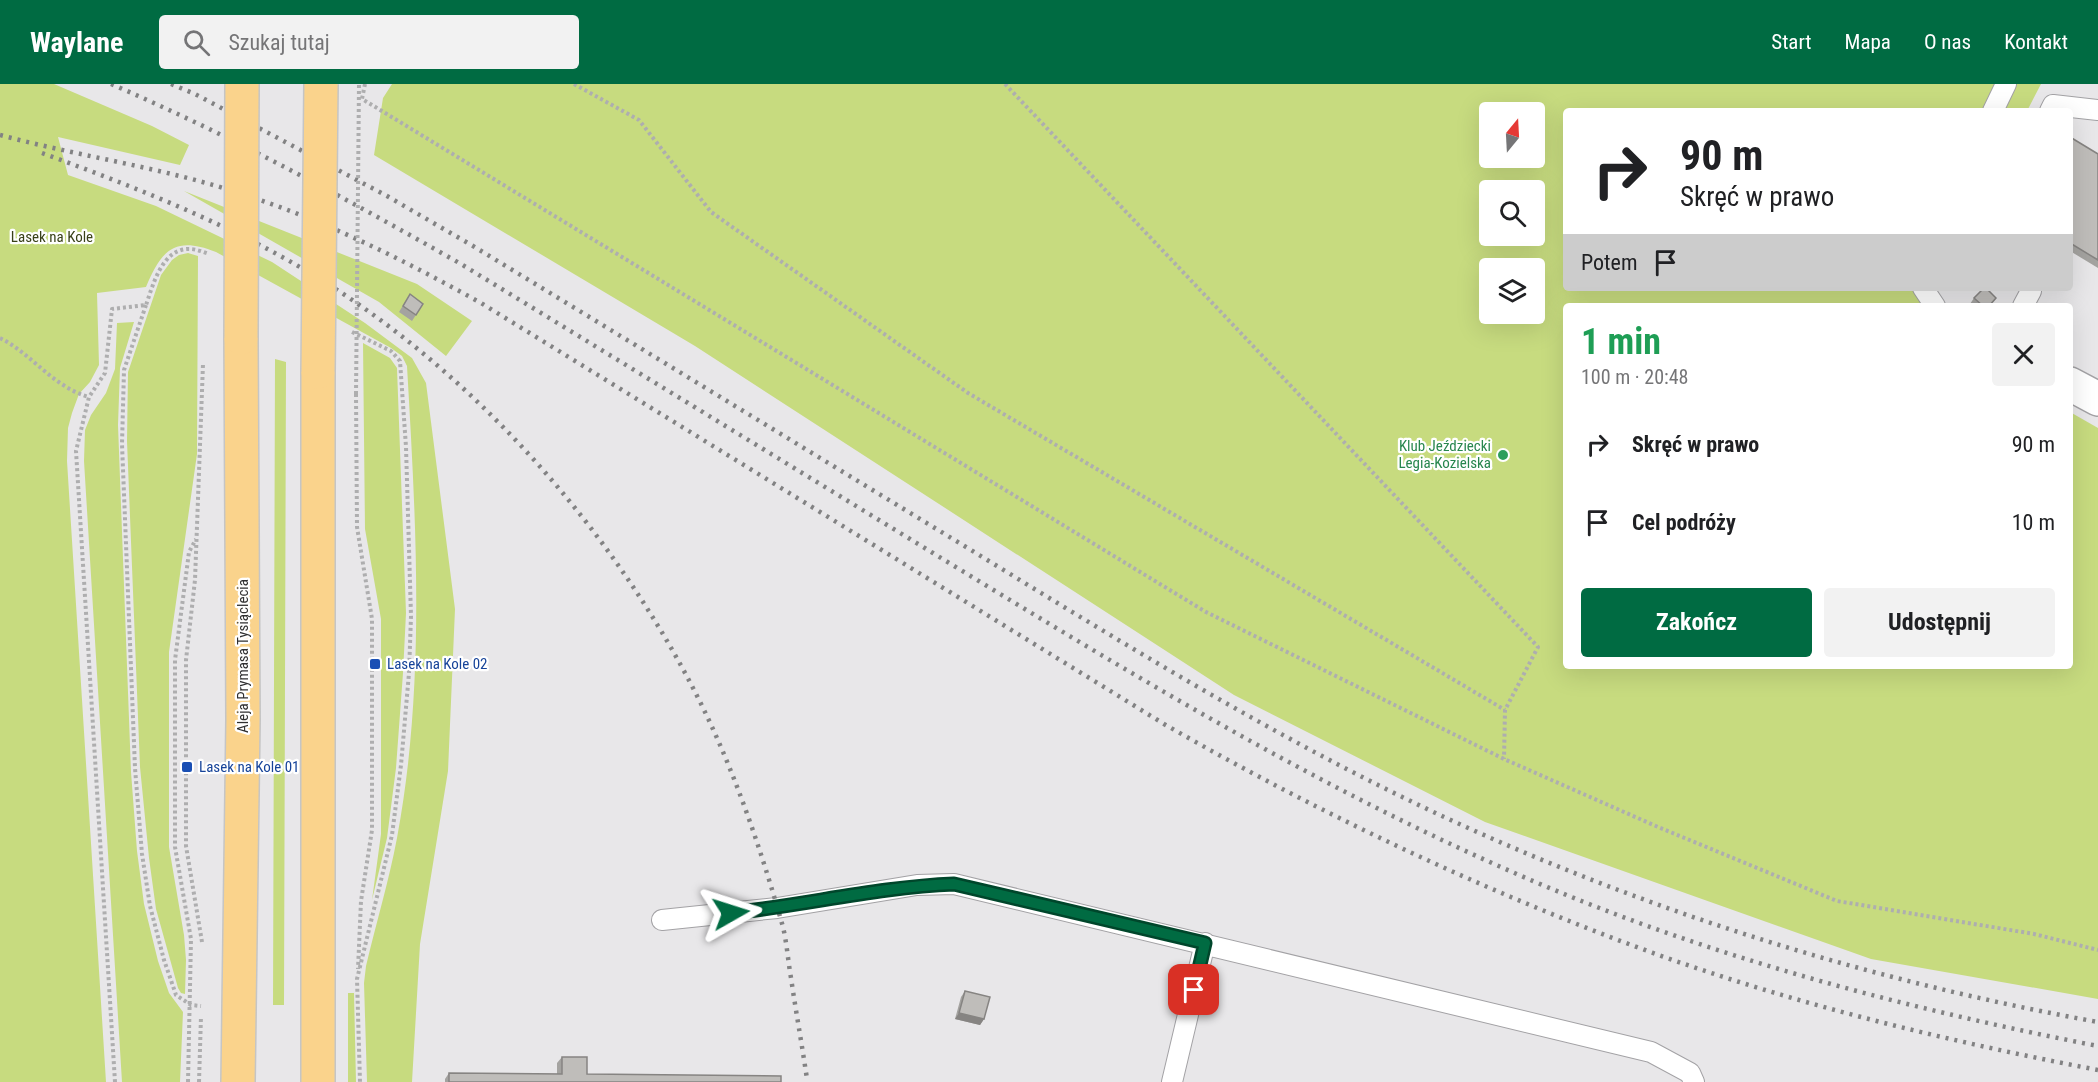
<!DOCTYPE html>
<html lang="pl">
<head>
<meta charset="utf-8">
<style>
  :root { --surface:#fff; --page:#f2f2f2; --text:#202124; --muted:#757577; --accent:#006b42 }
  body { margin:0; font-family:"Roboto Condensed",sans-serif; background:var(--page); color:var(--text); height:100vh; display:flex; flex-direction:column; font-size:22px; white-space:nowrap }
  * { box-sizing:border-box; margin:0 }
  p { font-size:20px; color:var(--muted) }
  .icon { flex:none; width:33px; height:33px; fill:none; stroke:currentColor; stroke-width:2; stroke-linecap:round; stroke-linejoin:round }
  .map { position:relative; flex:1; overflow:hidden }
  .details { position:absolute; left:1563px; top:219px; width:510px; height:366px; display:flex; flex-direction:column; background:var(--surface); border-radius:6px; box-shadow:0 6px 24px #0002 }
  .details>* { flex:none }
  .guide { position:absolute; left:1563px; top:24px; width:510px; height:183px; border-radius:6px; box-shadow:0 6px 24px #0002; background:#fff; color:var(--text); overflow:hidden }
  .needle { width:39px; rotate:18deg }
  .fabs { position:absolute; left:1479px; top:18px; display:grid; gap:12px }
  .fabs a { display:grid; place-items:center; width:66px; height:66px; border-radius:6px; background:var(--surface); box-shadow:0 6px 24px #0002; font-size:30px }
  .pin { position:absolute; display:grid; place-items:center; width:51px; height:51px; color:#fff; margin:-26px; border-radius:12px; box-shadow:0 3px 9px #0006 }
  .me { position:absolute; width:66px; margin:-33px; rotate:84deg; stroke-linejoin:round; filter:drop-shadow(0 0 4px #0008) }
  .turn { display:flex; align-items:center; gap:21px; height:126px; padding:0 18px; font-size:27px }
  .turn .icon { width:78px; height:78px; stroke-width:2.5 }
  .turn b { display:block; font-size:42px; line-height:51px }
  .then { display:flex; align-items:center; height:57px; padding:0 18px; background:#0003; gap:12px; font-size:22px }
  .round { display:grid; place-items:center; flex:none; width:63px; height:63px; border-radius:6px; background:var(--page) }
  .head { display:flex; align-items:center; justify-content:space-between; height:102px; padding:0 18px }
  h1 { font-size:36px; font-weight:700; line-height:45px; color:#1e9e55 }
  .cta { display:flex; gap:12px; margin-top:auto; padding:12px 18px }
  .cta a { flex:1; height:69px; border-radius:6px; background:var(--accent); color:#fff; font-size:24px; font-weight:700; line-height:69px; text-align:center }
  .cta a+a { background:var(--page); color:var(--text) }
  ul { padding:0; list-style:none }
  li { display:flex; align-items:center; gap:18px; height:78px; padding:0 18px }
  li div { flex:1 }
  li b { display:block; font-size:22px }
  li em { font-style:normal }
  header { display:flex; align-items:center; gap:36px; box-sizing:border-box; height:84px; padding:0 30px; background:var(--accent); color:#fff }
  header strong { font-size:28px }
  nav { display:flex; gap:33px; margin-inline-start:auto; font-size:21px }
  .search { width:420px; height:54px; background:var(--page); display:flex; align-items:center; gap:15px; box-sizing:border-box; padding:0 21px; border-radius:6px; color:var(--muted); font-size:22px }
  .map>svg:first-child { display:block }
  .green { fill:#c7db7f; fill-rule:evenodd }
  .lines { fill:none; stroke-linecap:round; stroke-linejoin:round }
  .lane-casing { stroke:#a3a2a5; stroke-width:22 }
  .street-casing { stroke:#a3a2a5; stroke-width:36 }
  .primary-casing { stroke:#c5c5c5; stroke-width:36 }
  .path { stroke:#aeaeaf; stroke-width:4; stroke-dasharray:3 3; stroke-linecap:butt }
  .lane { stroke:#fff; stroke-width:20 }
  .street { stroke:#fff; stroke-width:33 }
  .primary { stroke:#fad38c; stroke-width:33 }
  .rail { stroke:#828283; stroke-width:4.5; stroke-dasharray:3 6; stroke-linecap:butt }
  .primary-bridge-casing { stroke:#c5c5c5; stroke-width:36; stroke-linecap:butt }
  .path-bridge { stroke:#aeaeaf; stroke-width:4; stroke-dasharray:3 3; stroke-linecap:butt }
  .primary-bridge { stroke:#fad38c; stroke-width:33 }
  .wall { fill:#a4a3a0 }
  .shaded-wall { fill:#868482 }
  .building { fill:#bfbdba; stroke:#868482; stroke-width:1.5 }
  .route-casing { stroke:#00462b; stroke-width:15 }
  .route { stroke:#006b42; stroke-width:10 }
  .leisure-dot { fill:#2e9e5b; stroke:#fff; stroke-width:2 }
  .transit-dot { fill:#1a4fb4; stroke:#fff; stroke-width:2 }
  .labels { text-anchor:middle; stroke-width:4.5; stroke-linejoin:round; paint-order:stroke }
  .park-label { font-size:15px; fill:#394118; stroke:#fff }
  .leisure-label { font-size:15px; fill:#27864d; stroke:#fff; text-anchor:end }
  .street-label { font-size:15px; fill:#2f2f30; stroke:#fff }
  .transit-label { font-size:15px; fill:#164399; stroke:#fff; text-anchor:start }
</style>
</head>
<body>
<header>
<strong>Waylane</strong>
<div class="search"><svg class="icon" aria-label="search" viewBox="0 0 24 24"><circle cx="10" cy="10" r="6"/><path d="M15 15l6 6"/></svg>Szukaj tutaj</div>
<nav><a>Start</a><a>Mapa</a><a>O nas</a><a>Kontakt</a></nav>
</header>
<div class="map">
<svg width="2098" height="998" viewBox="0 0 2098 998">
  <rect width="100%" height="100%" fill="#e8e7e9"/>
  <path class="green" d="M0 0H54L152 42 189 61 180 81 58 53 68 91 156 122 272 178 365 239 412 274 426 299 455 525 448 687 420 860 412 998H367L364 899 366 882C376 839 389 797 397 754 426 599 416 438 407 282L402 272 391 264 216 168C175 152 162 165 146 203L97 209 99 281 90 298 79 310 72 329 68 344 67 377 106 998H0Z
    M392 0H2041L2027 27H1566V204H1932L1920 222H1566V582H2070V328L2098 344V915L1871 875 1485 738 1234 611 695 262 374 71 383 14ZM1490 28H1534V74H1490ZM1490 106H1534V152H1490ZM1490 184H1534V230H1490Z
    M184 107 417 200 472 237 446 272 379 218Z
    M188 169 198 172 197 370 169 568V763L184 851 186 876 185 910 181 909 178 904 156 825 149 774 140 683 127 357 128 288 161 191 172 176 179 171Z
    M134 238 120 284 118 341 131 688 137 767 144 820 158 877 169 909 183 928 180 998H122L84 377 85 346 91 331 106 309 115 285 117 239Z
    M363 259 390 274 397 284 406 529 403 589 396 684 387 754 372 816 381 750V535L365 445Z
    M275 275 286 278 284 921H273Z
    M348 909H354L356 998H348Z"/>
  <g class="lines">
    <g class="lane-casing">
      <path id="lane" d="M1993 27 2006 0
        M2050 27 2053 21 2098 26
        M1923 204 1935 222
        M2023 222 2031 207 2030 204
        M662 836 777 824 917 801 954 800 1651 968 1690 989 1694 998
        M1172 998 1205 859"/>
    </g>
    <g class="street-casing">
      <path id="street" d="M2070 300 2098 315"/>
    </g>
    <g class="primary-casing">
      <path id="primary" d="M318 288V998
        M238 998 243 636 241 254"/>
    </g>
    <path class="path" d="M365 0 362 15 372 21 1206 528 1504 675 1658 743 1837 817 2034 850 2098 866
      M574 0 639 36 711 128 968 309 1505 626
      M1005 0 1538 563 1505 626 1504 675
      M146 221 124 286 122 360 135 684 142 770 150 822 164 876 176 911 191 921 201 922
      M352 248 391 267 400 277 406 363 411 532 409 589 401 681 392 751 357 895 360 998
      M0 254C32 270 53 303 89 313
      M356 310 357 443 372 535V746L361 817 358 885
      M202 858 186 762V576L195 496 203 280
      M115 998 76 367 89 313 105 289 112 225 146 221C153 201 162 164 190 165 196 165 203 168 209 170
      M188 998 191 855 175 763V576L189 468 196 455
      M199 998 201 932"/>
    <use href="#lane" class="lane"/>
    <use href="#street" class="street"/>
    <use href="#primary" class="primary"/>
    <path class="rail" d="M111 0C232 52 347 115 461 180 623 279 784 378 946 477 1136 593 1322 706 1526 794 1709 873 1903 924 2098 962
      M171 0 195 10 387 112 473 162C639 263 805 365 971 466 1129 563 1287 661 1455 738 1661 832 1876 898 2098 938
      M0 51C78 72 159 83 236 108 322 135 402 175 481 219L1164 640C1310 724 1460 796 1618 856 1773 915 1936 955 2098 986
      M42 69C132 102 222 137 305 186 466 281 607 438 693 604 732 679 760 762 783 843 787 860 788 877 791 894 796 928 802 961 807 995"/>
    <g class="primary-bridge-casing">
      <path id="primary-bridge" d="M241 254 242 0
        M318 288 321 0"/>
    </g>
    <path class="path-bridge" d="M356 310 359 0"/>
    <use href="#primary-bridge" class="primary-bridge"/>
  </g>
  <path class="wall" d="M2070 53 2098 70V184L2070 167Z
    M410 210 423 220 412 237 399 228Z
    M1974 214H1996L1990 222H1972L1970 220Z
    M965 907 984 935 980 941 955 935 961 913Z
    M562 973 587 990 781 998H445V995L449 989 557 990V979Z"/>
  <path class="shaded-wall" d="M959 929 984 935 980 941 955 935Z"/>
  <path class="building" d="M2070 53 2098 70V176L2070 159Z
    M1984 204H1986L1996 214 1989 222H1983L1974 214Z
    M410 210 423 220 416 231 403 222Z
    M965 907 990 913 984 935 959 929Z
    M562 973H587V990L781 992V998H449V989L562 990Z"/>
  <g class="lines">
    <g class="route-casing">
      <path id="route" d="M731 829C806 821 879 803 954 800L1205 859 1194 906"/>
    </g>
    <use href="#route" class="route"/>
  </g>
  <circle class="leisure-dot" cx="1503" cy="371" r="6"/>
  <g class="transit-dot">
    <rect x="369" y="574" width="12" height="12" rx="3"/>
    <rect x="181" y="677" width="12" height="12" rx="3"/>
  </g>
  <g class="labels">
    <g class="park-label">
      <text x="52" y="158">Lasek na Kole</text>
    </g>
    <g class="leisure-label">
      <text x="1491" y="367">Klub Jeździecki<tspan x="1491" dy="17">Legia-Kozielska</tspan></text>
    </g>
    <g class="street-label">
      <text transform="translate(243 572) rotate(-90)" y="5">Aleja Prymasa Tysiąclecia</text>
    </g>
    <g class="transit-label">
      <text x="387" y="585">Lasek na Kole 02</text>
      <text x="199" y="688">Lasek na Kole 01</text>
    </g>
  </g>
</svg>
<div class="fabs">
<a><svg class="needle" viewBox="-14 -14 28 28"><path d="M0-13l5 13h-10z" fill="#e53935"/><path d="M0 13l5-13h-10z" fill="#757577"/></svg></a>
<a><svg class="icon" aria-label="search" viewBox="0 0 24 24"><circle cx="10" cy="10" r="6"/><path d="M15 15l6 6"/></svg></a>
<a><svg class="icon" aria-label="layers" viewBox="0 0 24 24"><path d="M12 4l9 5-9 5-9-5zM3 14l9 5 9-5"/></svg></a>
</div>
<div class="pin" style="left:1194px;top:906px;background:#d93025"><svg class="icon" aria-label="arrive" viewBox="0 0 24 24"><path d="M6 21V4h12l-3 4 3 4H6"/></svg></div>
<svg class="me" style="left:731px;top:829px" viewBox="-20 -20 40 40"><path d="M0-17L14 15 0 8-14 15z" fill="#006b42" stroke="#fff" stroke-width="4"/></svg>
<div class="guide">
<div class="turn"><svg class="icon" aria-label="right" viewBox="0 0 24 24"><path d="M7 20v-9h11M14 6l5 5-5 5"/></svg><div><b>90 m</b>Skręć w prawo</div></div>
<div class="then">Potem<svg class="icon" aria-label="arrive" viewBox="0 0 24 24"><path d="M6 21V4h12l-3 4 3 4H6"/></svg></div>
</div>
<section class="details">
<div class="head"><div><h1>1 min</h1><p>100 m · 20:48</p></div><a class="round"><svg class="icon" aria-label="close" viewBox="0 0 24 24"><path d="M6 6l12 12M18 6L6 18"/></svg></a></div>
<ul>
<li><svg class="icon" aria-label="right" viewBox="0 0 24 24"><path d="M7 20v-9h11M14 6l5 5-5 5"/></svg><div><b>Skręć w prawo</b></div><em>90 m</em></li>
<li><svg class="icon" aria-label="arrive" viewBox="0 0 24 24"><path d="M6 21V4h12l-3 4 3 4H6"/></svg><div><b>Cel podróży</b></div><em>10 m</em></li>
</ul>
<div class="cta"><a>Zakończ</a><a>Udostępnij</a></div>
</section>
</div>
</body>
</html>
